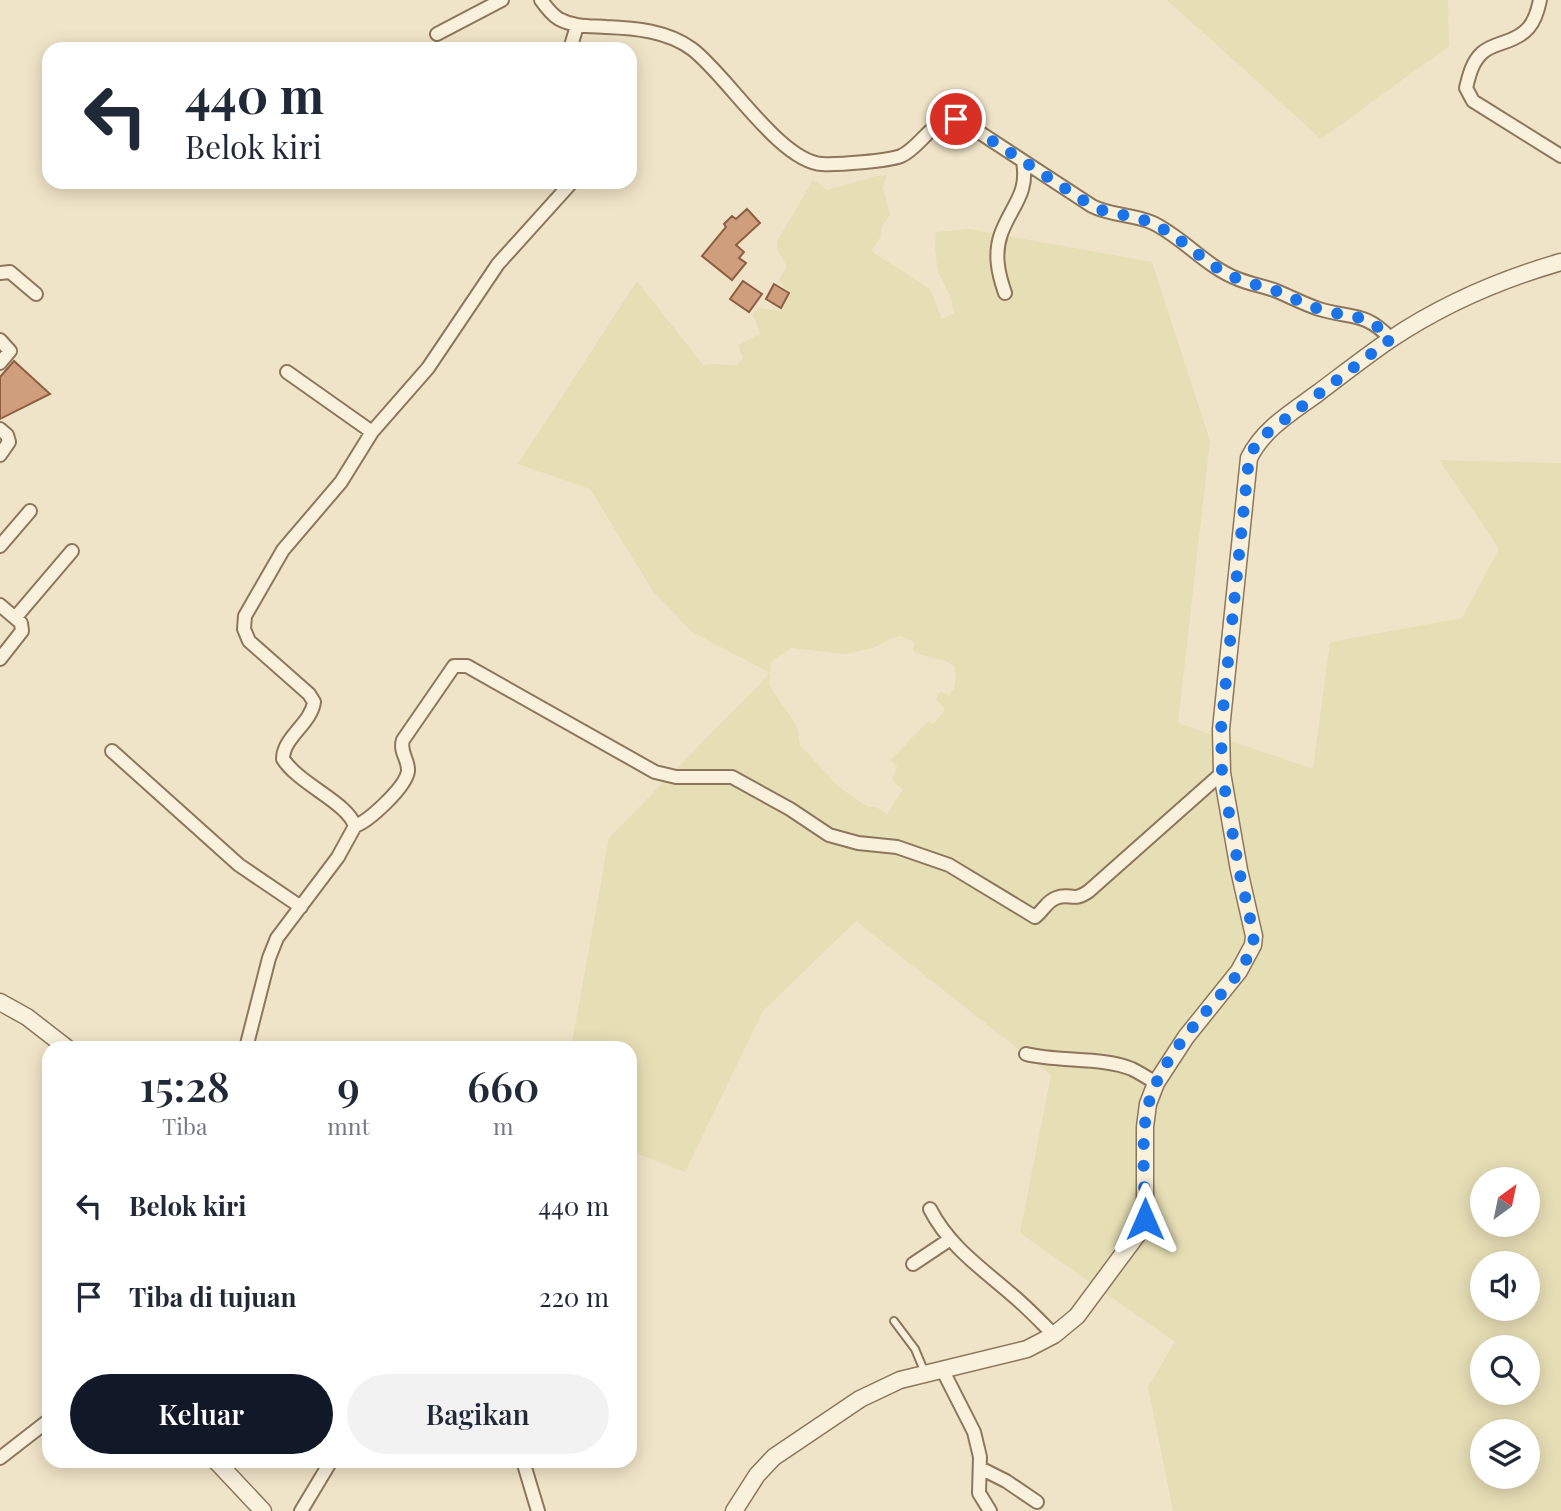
<!DOCTYPE html>
<html lang="id">
<head>
<meta charset="utf-8">
<style>
  :root { --surface:#fff; --page:#f2f2f3; --text:#1f2937; --muted:#747a83; --accent:#111827 }
  body { margin:0; font-family:"Playfair Display",serif; background:var(--page); color:var(--text); height:100vh; display:flex; flex-direction:column; font-size:26px; white-space:nowrap }
  * { box-sizing:border-box; margin:0 }
  p { font-size:23px; color:var(--muted) }
  .icon { flex:none; width:38px; height:38px; fill:none; stroke:currentColor; stroke-width:2; stroke-linecap:round; stroke-linejoin:round }
  .map { position:relative; flex:1; overflow:hidden }
  .details { position:absolute; left:42px; top:1041px; width:595px; height:427px; display:flex; flex-direction:column; background:var(--surface); border-radius:21px; box-shadow:0 4px 18px #0003 }
  .details>* { flex:none }
  .hud { position:absolute; left:42px; top:42px; width:595px; height:147px; border-radius:21px; box-shadow:0 4px 18px #0003; background:#fff; color:var(--text); overflow:hidden }
  .needle { width:46px; rotate:33deg }
  .tools { position:absolute; left:1470px; top:1167px; display:grid; gap:14px }
  .tools a { display:grid; place-items:center; width:70px; height:70px; border-radius:50%; background:var(--surface); box-shadow:0 4px 18px #0003; font-size:35px }
  .pin { position:absolute; display:grid; place-items:center; width:60px; height:60px; color:#fff; margin:-30px; border:4px solid #fff; border-radius:50%; box-shadow:0 2px 7px #0007 }
  .me { position:absolute; width:77px; margin:-38px; rotate:0deg; stroke-linejoin:round; filter:drop-shadow(0 0 5px #0008) }
  .turn { display:flex; align-items:center; gap:24px; height:147px; padding:0 28px; font-size:32px }
  .turn .icon { width:91px; height:91px; stroke-width:2.5 }
  .turn b { display:block; font-size:49px; line-height:60px }
  .eta { display:flex; justify-content:space-evenly; align-items:center; height:119px; text-align:center }
  .eta b { font-size:42px; font-weight:600; line-height:49px }
  .primary-button { display:flex; gap:14px; margin-top:auto; padding:14px 28px }
  .primary-button a { flex:1; height:80px; border-radius:42px; background:var(--accent); color:#fff; font-size:28px; font-weight:600; line-height:80px; text-align:center }
  .primary-button a+a { background:var(--page); color:var(--text) }
  ul { padding:0; list-style:none }
  li { display:flex; align-items:center; gap:21px; height:91px; padding:0 28px }
  li div { flex:1 }
  li b { display:block; font-size:26px }
  li em { font-style:normal }
  .map>svg:first-child { display:block }
  .farmland { fill:#e6deb5; fill-rule:evenodd }
  .building { fill:#cf9f7d; stroke:#8d5f41; stroke-width:2 }
  .lines { fill:none; stroke-linecap:round; stroke-linejoin:round }
  .service-casing { stroke:#8d765c; stroke-width:10 }
  .minor-casing { stroke:#8d765c; stroke-width:16 }
  .tertiary-casing { stroke:#8d765c; stroke-width:19 }
  .service { stroke:#faf1dc; stroke-width:6 }
  .minor { stroke:#faf1dc; stroke-width:12 }
  .tertiary { stroke:#faf1dc; stroke-width:16 }
  .route { stroke:#1a73e8; stroke-width:12; stroke-dasharray:0 21.6 }
</style>
</head>
<body>
<div class="map">
<svg width="1561" height="1511" viewBox="0 0 1561 1511">
  <rect width="100%" height="100%" fill="#f0e4c8"/>
  <path class="farmland" d="M1167 0H1448L1449 46 1321 139Z
    M887 175 883 187 890 215 882 226 880 238 871 251 930 289 942 319 954 313 950 296 938 272 935 247 936 232 969 229 1152 262 1210 441 1178 723 1313 769 1330 642 1462 618 1499 549 1439 460 1561 463V1511H1173L1148 1387 1175 1342 1020 1233 1051 1075 856 921 763 1011 685 1172 630 1151V1048H571L609 838 770 673 692 632 653 591 590 489 518 464 637 281 704 366 710 364 737 365 743 358 738 345 760 334 753 314 759 308 781 311 791 293 785 289 779 279 787 267 777 249V241L813 180 827 190 877 176ZM900 636 915 642 913 651 918 654 946 661 954 666 956 677 954 688 949 696 940 691 936 699 945 710 934 724 928 721 891 760 897 766 892 780 903 790 887 814 876 807H868L840 788 800 745 797 726 769 685 771 662 791 648 844 654 873 648 890 639ZM1482 1180H1528V1225H1482ZM1482 1264H1528V1309H1482ZM1482 1348H1528V1393H1482ZM1482 1432H1528V1477H1482Z"/>
  <path class="building" d="M747 209 760 223 736 245 744 252 739 258 746 263 732 280 702 256 726 227 724 224 732 216 736 219Z
    M743 281 762 294 749 312 730 299Z
    M774 284 789 293 781 308 766 299Z
    M14 361 50 394 0 419V377Z"/>
  <g class="lines">
    <g class="service-casing">
      <path id="service" d="M894 1321 915 1349 925 1373"/>
    </g>
    <g class="minor-casing">
      <path id="minor" d="M541 0C546 7 551 14 559 19 574 27 589 26 606 27 635 28 668 31 692 49 726 74 780 162 822 164 837 165 888 161 901 156 923 146 934 113 962 121L1092 206C1111 216 1134 214 1153 223 1184 238 1206 267 1238 279 1250 284 1263 286 1274 290 1289 296 1304 304 1319 309 1351 319 1365 311 1391 339
        M1540 0C1535 25 1527 35 1502 43 1496 45 1487 48 1482 53 1472 62 1469 76 1466 88L1473 101 1561 156
        M437 34 502 0
        M570 49 577 26
        M0 273 10 272 36 294
        M1005 293C998 273 994 254 1001 234 1011 206 1029 194 1023 162
        M0 340 10 351 0 363
        M287 372 372 432
        M0 429 7 435 9 442 0 455
        M0 546 30 511
        M0 605 21 623 22 631 0 659
        M15 618 72 551
        M112 751 239 865 301 907
        M355 826C369 821 406 787 408 771 409 760 399 752 403 740L454 666H467L655 772 676 777H732L790 809 829 835 858 843 897 847 949 865 1035 917C1043 911 1047 901 1056 898 1070 892 1073 903 1089 891L1222 773
        M246 1048 269 958 277 938 338 857 355 826C347 802 300 785 283 759 283 737 311 724 314 702L309 694 249 641 244 629 245 616 283 550 341 482 372 432 428 368 498 264 572 182
        M1026 1054C1058 1062 1104 1057 1132 1069 1140 1073 1148 1078 1156 1083
        M930 1209C949 1246 980 1267 1010 1293 1026 1306 1040 1321 1054 1335
        M913 1264 949 1240
        M942 1369 974 1432 980 1457 979 1493 990 1511
        M0 1458 49 1420
        M523 1461 538 1511
        M980 1468 1006 1481 1037 1502
        M301 1511 331 1461"/>
    </g>
    <g class="tertiary-casing">
      <path id="tertiary" d="M0 1002 27 1017 67 1048
        M216 1461 263 1511
        M734 1511 757 1475 774 1457 860 1399 900 1380 1027 1349 1054 1335 1077 1316 1143 1227 1145 1218V1127L1148 1104 1156 1083 1186 1037 1239 971 1253 945 1254 936 1239 870 1222 773 1221 729 1249 458C1263 429 1292 412 1318 393 1342 375 1366 356 1391 339 1442 305 1502 279 1561 262"/>
    </g>
    <use href="#service" class="service"/>
    <use href="#minor" class="minor"/>
    <use href="#tertiary" class="tertiary"/>
  </g>
  <g class="lines">
    <path class="route" d="M956 119 962 121 1092 206C1112 216 1134 214 1153 224 1184 238 1206 266 1238 279 1250 284 1263 286 1274 290 1289 296 1304 304 1319 309 1351 319 1365 311 1391 339L1267 433 1257 442 1249 458 1221 729 1222 773 1239 870 1254 936C1250 967 1222 992 1203 1015 1183 1038 1161 1067 1151 1096 1139 1128 1145 1183 1145 1219"/>
  </g>
</svg>
<div class="tools">
<a><svg class="needle" viewBox="-14 -14 28 28"><path d="M0-13l5 13h-10z" fill="#e53935"/><path d="M0 13l5-13h-10z" fill="#747a83"/></svg></a>
<a><svg class="icon" aria-label="sound" viewBox="0 0 24 24"><path d="M4 9h4l5-4v14l-5-4H4zM17 9q2 3 0 6"/></svg></a>
<a><svg class="icon" aria-label="search" viewBox="0 0 24 24"><circle cx="10" cy="10" r="6"/><path d="M15 15l6 6"/></svg></a>
<a><svg class="icon" aria-label="layers" viewBox="0 0 24 24"><path d="M12 4l9 5-9 5-9-5zM3 14l9 5 9-5"/></svg></a>
</div>
<div class="pin" style="left:956px;top:119px;background:#d93025"><svg class="icon" aria-label="arrive" viewBox="0 0 24 24"><path d="M6 21V4h12l-3 4 3 4H6"/></svg></div>
<svg class="me" style="left:1145px;top:1219px" viewBox="-20 -20 40 40"><path d="M0-17L14 15 0 8-14 15z" fill="#1a73e8" stroke="#fff" stroke-width="4"/></svg>
<div class="hud">
<div class="turn"><svg class="icon" aria-label="left" viewBox="0 0 24 24"><path d="M17 20v-9H6M10 6l-5 5 5 5"/></svg><div><b>440 m</b>Belok kiri</div></div>
</div>
<section class="details">
<div class="eta">
<div><b>15:28</b><p>Tiba</p></div>
<div><b>9</b><p>mnt</p></div>
<div><b>660</b><p>m</p></div>
</div>
<ul>
<li><svg class="icon" aria-label="left" viewBox="0 0 24 24"><path d="M17 20v-9H6M10 6l-5 5 5 5"/></svg><div><b>Belok kiri</b></div><em>440 m</em></li>
<li><svg class="icon" aria-label="arrive" viewBox="0 0 24 24"><path d="M6 21V4h12l-3 4 3 4H6"/></svg><div><b>Tiba di tujuan</b></div><em>220 m</em></li>
</ul>
<div class="primary-button"><a>Keluar</a><a>Bagikan</a></div>
</section>
</div>
</body>
</html>
